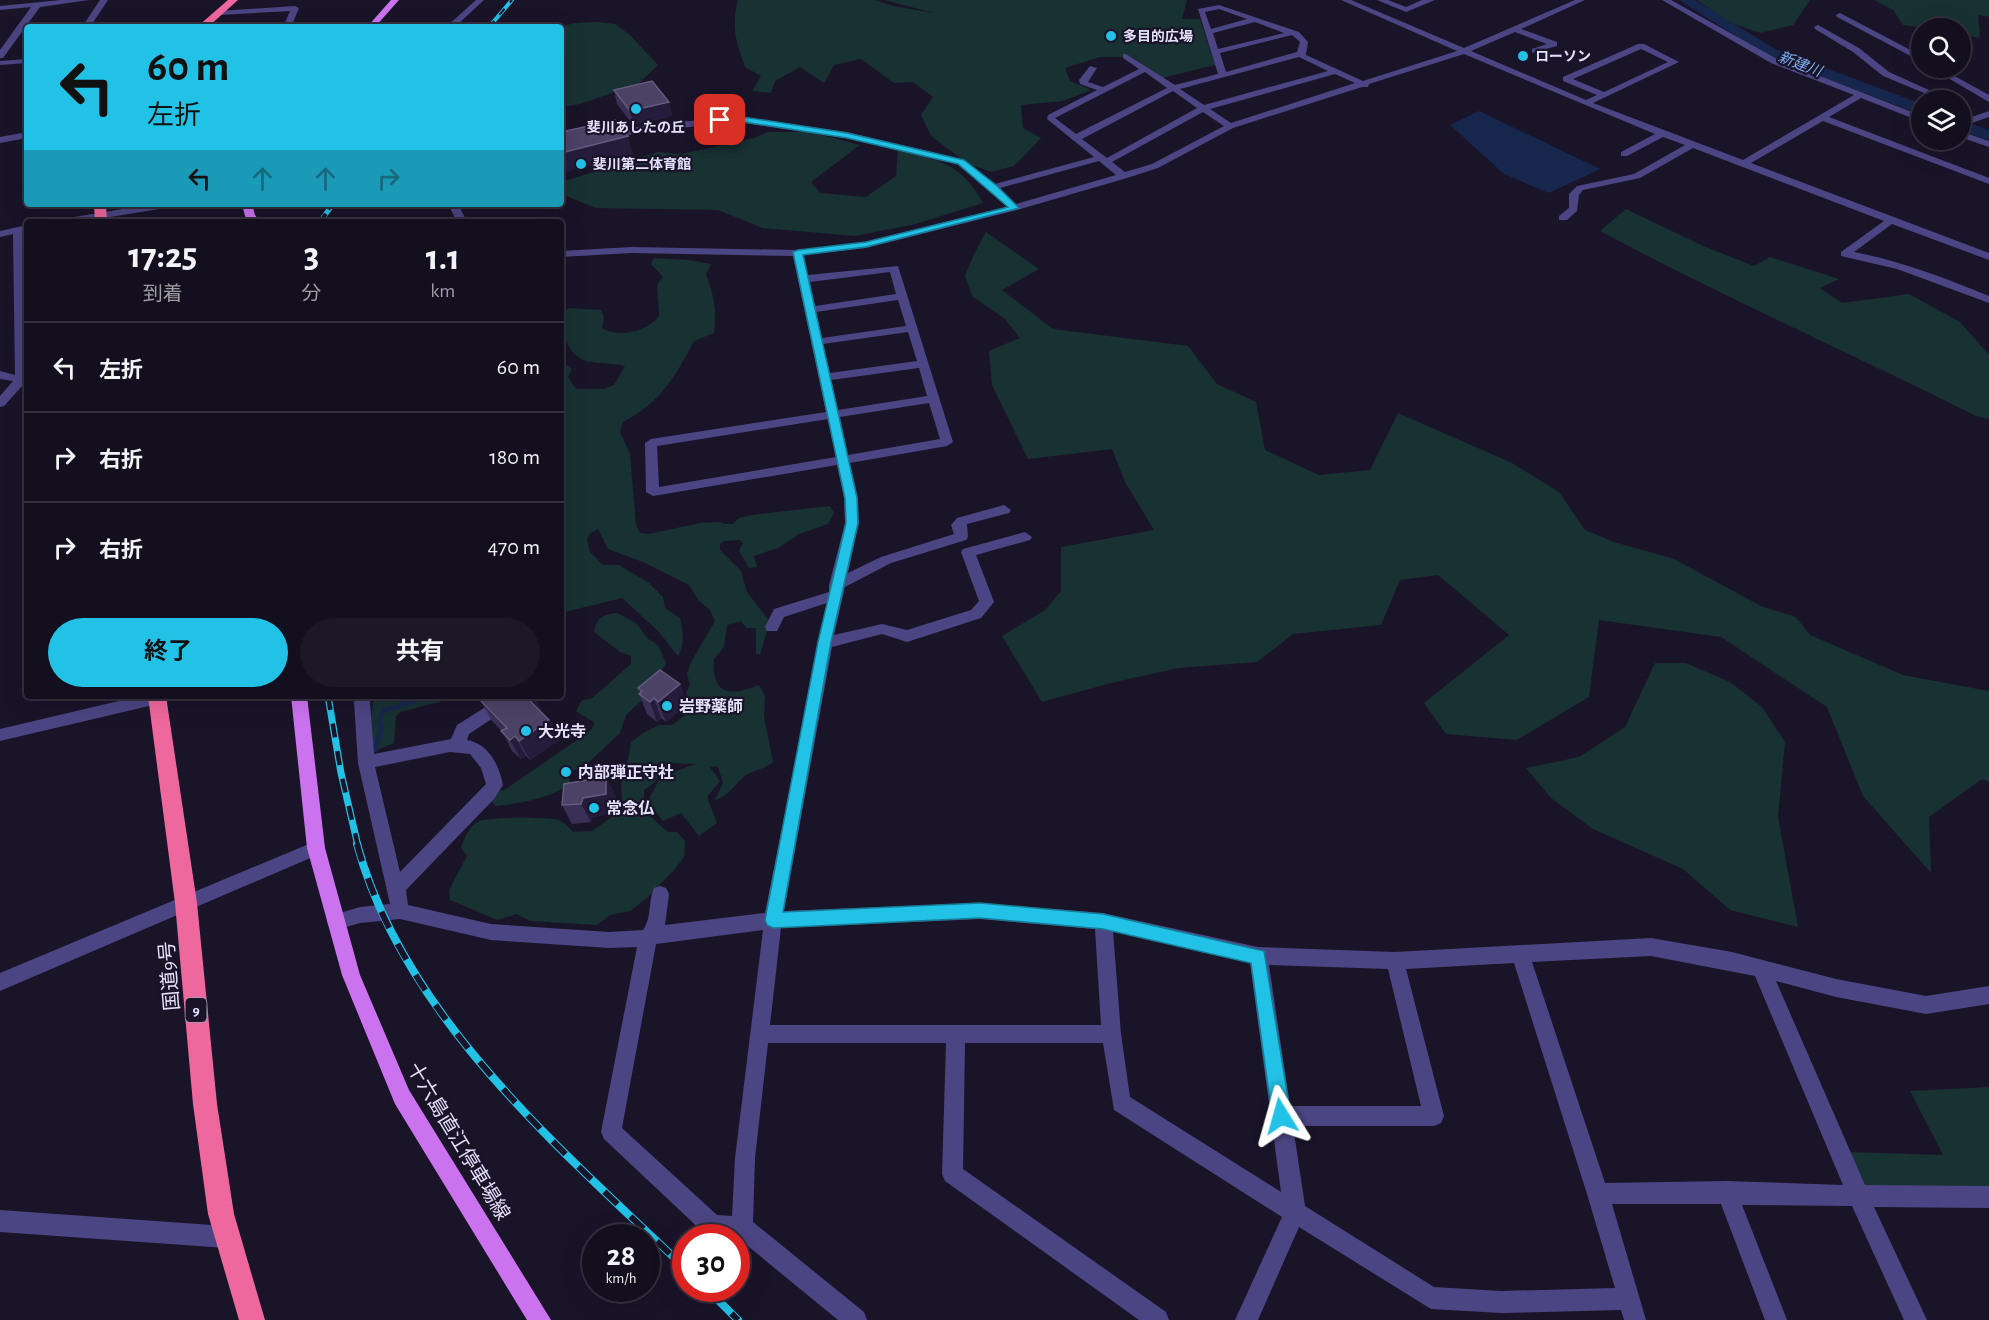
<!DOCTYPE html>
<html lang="ja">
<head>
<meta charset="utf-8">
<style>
  :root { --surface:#140f1f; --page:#1d1828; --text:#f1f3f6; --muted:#9d9ca4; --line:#332f3d; --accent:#22c1e6 }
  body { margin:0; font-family:"Alegreya Sans","Noto Sans JP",sans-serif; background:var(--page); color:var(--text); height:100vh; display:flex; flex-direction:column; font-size:22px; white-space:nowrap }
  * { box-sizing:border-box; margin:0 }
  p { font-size:20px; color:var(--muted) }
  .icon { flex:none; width:33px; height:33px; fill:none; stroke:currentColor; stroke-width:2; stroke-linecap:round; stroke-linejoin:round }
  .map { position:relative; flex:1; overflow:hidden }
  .panel { position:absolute; left:24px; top:219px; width:540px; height:480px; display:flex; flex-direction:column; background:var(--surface); border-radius:6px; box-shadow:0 6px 24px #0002,0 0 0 2px var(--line) }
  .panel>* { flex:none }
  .hud { position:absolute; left:24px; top:24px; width:540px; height:183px; border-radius:6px; box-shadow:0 6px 24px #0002,0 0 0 2px var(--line); background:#22c1e6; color:#111; overflow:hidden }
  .tools { position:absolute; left:1911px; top:18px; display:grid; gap:12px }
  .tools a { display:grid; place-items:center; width:60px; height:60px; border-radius:50%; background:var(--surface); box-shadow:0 6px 24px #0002,0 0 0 2px var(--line); font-size:30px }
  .speed { position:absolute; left:582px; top:1224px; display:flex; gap:12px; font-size:30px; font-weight:700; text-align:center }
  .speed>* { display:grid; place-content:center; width:78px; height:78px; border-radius:50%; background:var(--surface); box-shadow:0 6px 24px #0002,0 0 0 2px var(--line); line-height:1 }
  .speed small { font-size:15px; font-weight:400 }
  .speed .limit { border:9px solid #d22; background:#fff; color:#111 }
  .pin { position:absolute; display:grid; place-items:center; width:51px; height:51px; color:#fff; margin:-26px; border-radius:12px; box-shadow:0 3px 9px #0006 }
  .me { position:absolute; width:66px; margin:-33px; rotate:352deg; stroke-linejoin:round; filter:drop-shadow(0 0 4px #0008) }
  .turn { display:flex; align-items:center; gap:21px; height:126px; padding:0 24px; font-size:27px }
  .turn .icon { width:78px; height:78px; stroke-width:2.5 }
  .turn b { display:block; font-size:42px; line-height:51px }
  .lanes { display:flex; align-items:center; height:57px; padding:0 24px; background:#0003; justify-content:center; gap:30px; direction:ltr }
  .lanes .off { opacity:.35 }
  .eta { display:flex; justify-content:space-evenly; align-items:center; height:102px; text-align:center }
  .eta b { font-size:36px; font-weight:700; line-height:42px }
  .action { display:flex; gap:12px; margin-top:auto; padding:12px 24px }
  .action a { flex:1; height:69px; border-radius:36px; background:var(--accent); color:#111; font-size:24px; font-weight:700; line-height:69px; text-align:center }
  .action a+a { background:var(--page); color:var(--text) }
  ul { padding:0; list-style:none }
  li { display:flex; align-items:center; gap:18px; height:90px; padding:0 24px; border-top:2px solid var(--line) }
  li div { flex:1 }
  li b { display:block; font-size:22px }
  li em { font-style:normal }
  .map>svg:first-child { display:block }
  .green { fill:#183133 }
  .water { fill:#16264c }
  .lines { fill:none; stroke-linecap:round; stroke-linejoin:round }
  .stream { stroke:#16264c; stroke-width:4.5 }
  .river { fill:#16264c; fill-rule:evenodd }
  .minor { fill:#4c4583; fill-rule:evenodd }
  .major { fill:#cb73ef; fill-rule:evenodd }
  .highway { fill:#ee689d; fill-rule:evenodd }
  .rail-far3-casing { stroke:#22c1e6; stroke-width:4 }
  .rail-far2-casing { stroke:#22c1e6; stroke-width:5 }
  .rail-far1-casing { stroke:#22c1e6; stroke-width:7 }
  .rail-casing { stroke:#22c1e6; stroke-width:8 }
  .rail-far3 { stroke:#1a1429; stroke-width:2; stroke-dasharray:8; stroke-linecap:butt }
  .rail-far2 { stroke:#1a1429; stroke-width:4; stroke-dasharray:10; stroke-linecap:butt }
  .rail-far1 { stroke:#1a1429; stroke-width:4.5; stroke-dasharray:14; stroke-linecap:butt }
  .rail { stroke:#1a1429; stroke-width:6; stroke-dasharray:18; stroke-linecap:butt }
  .wall { fill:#3a2f55 }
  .shaded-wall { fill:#251c3c }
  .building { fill:#4c4266; stroke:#645b7e; stroke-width:1.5 }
  .route { fill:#22c1e6; stroke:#167d96; stroke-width:1.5 }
  .poi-dot { fill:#22c1e6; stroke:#1a1429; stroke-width:2 }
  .labels { text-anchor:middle; stroke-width:4.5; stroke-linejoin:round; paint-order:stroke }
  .far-poi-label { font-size:14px; font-weight:bold; fill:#e5e0fb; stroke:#1a1429; text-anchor:start }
  .far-water-label { font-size:15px; font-style:italic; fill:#79aff0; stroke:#1a1429 }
  .shield { fill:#1a1429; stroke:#a8a3bc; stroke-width:1.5 }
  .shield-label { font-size:15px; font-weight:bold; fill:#e5e0fb }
  .poi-label { font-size:16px; font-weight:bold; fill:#e5e0fb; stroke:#1a1429; text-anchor:start }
  .near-street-label { font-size:20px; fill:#e5e0fb; stroke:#1a1429 }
</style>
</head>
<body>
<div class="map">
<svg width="1989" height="1320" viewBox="0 0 1989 1320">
  <rect width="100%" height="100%" fill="#1a1429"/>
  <path class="green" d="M738 0H875L893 6 934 13 884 0H1187L1182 19H1200L1215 65 1162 78 1132 57H1100L1065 68 1070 81 1091 90 1063 101 1021 105 1023 128 1041 138 1014 166 991 172 967 163 931 136 921 115 933 97 913 82 894 83 861 59 834 65 824 83 800 67 775 81 771 93 752 91 761 76 745 67C736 41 731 28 738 0Z
    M1697 0H1810L1793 25 1760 33 1729 22Z
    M1874 0H1989V17L1978 15 1980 38 1961 35 1960 28H1923L1903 25 1893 10Z
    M597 22 615 24 630 35 658 65 638 84 580 104 561 107V27H558L575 23Z
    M768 132H811L860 145 811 182 820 193 866 197 896 176 898 150C940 161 960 162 983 203L916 224 855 236 763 228 718 210 596 208 561 194V182L658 152 682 154 754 138Z
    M1626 209 1703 246 1754 266 1770 257 1839 279 1820 288 1842 303 1909 294 1960 322 1989 355V419L1976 416C1851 353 1723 297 1600 231Z
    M986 232 1039 269 1002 290 1053 329 1188 346 1217 384 1256 402 1265 450 1319 475 1370 470 1398 413 1512 463 1559 492 1585 530 1614 542 1674 559 1761 606 1796 617 1810 635 1903 675 1989 691V782L1982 779 1929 817 1931 873 1863 796 1827 707 1721 637 1599 620 1589 697 1517 740 1446 734 1424 703 1509 635 1438 575 1400 580 1381 625 1293 634 1257 662 1178 668 1111 683 1042 702 1002 636 1045 610 1061 591V547L1154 530 1125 482 1112 449 1028 459 992 385 989 351 1020 338 1005 319 972 296 965 276 973 256Z
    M654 258 689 260 711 264 706 274C714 295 717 312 714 333L694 341C676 376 659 404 623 422L620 432 630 454 636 525 640 533 649 534 700 523 719 522 725 524H733L739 518 752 515 830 506 834 513 828 524 799 534 778 548 754 556 757 567 749 568 739 551 743 543 740 540 724 541 720 544V550L741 571 747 592 770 622 760 654H756V628H746L741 621 727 625 724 647 714 659C711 695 730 697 759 685L765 696 764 717 773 762C763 770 754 770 746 775 735 783 730 796 715 800L723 783 718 767 709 766 720 781 707 797 717 823 699 836 681 813 663 821 648 801 661 776 696 764 667 763 654 783 644 790C644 812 651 818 668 832H677L685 841 684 857 674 870 647 898 630 911 610 915 597 925 530 921 517 914 497 920 450 900 449 890 467 856 461 848C464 838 469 826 479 821 488 817 547 817 559 820 564 822 569 828 573 832L592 831 622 810C623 800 620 790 622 780 625 767 630 756 631 742L643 733 659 725H672L687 714 691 703 686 693 690 685 687 674 691 662 715 621 710 610 699 601 689 585 643 562 608 549 598 529 590 533 587 539 590 552 603 565H619L649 583 663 597 665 608 680 618C683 630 685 646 678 656L658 631 622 598 561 613V361L572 369 568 377 576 389H603L614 385 625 366C614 363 603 364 591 362 568 359 561 332 561 313L569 308 601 310 604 317 602 328C619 339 648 331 659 316L657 285 663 277 651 264Z
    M617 613 636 623 648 639 658 645 666 663 651 692 626 715 620 733 588 763 579 769 563 772 564 776 569 778 571 784C547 799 522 803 495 806L491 801 499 791 506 789 590 731 595 723 576 711 582 700 591 699 631 664V656L620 652 594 632C596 618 604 614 617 613Z
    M1655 663H1686L1730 682 1762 707 1785 742 1778 817 1798 927 1730 910 1683 869 1593 829 1551 798 1526 768 1579 757 1625 727Z
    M374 696H452L450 699 401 712 396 716 394 743 372 752 368 739Z
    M1989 1087V1188L1864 1185 1846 1152 1943 1155 1910 1091Z"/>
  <path class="water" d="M1479 111 1600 169 1549 193 1504 174 1450 125Z"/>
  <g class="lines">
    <path class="stream" d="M375 750 381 730 379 719 383 711 429 696"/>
    <path class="river" d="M1679 0H1695L1777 50 1922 104V115L1767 56Z
      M1960 120 1989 130V140L1960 131Z"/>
    <path class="minor" d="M61 0H89L40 7 3 58H0V50L31 7 0 10V6Z
      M100 0H108L90 27H82Z
      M476 0H484L455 27H446Z
      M1341 0H1351L1464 48 1575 0H1585L1521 29 1557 42V46L1532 53V49L1547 44 1515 32 1471 51 1586 100 1597 95 1563 81V77L1638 44H1644L1679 62 1593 103 1743 160 1854 95 1771 63 1662 0H1671L1777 59 1922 116V122L1861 98 1829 117 1989 178V184L1823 121 1751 163 1989 253V260L1892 224 1854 252C1901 261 1945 278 1989 296V303L1897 269 1841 256V252L1884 221 1693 148 1640 178 1583 190 1579 195 1577 211 1567 220H1559V216L1569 208V194L1577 186 1634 174 1685 145 1663 137 1627 156H1621V152L1655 134 1464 54 1369 84 1368 87H1362L1233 128 1158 168 1127 178 1017 210 866 248 804 255 808 275 898 266 953 442 947 446 850 463 858 498 859 523 848 573 881 557 954 534 951 525 957 518 1004 505 1011 510 1009 513 967 524 968 537 966 540 891 563 845 587 834 635 882 624 907 630 971 610 979 601 961 552 963 549 1025 532 1032 537 1030 540 976 555 994 602 981 618 907 642 882 634 832 647 784 911 980 903 1103 913 1258 947 1395 952 1651 938 1732 952 1836 979 1926 996 1989 986V1004L1926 1014 1836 997 1776 981 1865 1185 1989 1186V1208L1874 1207 1927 1320H1904L1852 1206 1742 1205 1787 1320H1765L1721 1204H1612L1646 1320H1624L1621 1310 1501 1313 1431 1309 1299 1227 1258 1320H1235L1282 1217 1114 1110 1103 1043H965L963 1169 1166 1312 1169 1320H1139L945 1181 942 1174 946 1043H768L755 1158 753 1222 864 1312 867 1320H838L738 1238 713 1237 705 1234 604 1139 601 1132 637 947 609 948 491 940 400 919 360 923 336 930 330 928 327 922 330 916 360 907 390 904 358 763 354 702 357 698H367L370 702 374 754 451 739 457 725 503 696H523L520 700 469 734 467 740C489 744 499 765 503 785L494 799 406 890 408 905 491 924 609 932 643 930C652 918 648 902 654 888L660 886 666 888 669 894 665 925 765 913 827 603 784 617 777 631H767L765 627 774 609 829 592V585L845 523 844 498 837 465 653 496 646 492 645 443 651 439 826 412 793 256 631 253 561 257V251L631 247 798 250 866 242 1007 207 990 189 958 164 847 138 737 122 642 132 605 140 600 137 602 135 642 126 737 116 847 132 964 160 995 184 1094 157 1047 119 1048 115 1097 90 1080 84 1079 80 1090 66 1097 68 1088 82 1103 87 1139 69 1123 58V54H1126L1175 85 1218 74 1198 9 1219 5 1299 32 1308 42 1306 55 1363 81 1457 51ZM1219 9 1247 19 1211 29 1205 12ZM1255 22 1284 33 1218 49 1213 33ZM1292 35 1300 42 1297 52 1226 72 1220 53ZM1641 49 1668 62 1604 92 1573 79ZM1299 57 1328 71 1204 105 1180 89ZM1145 72 1167 88 1076 134 1055 118ZM1335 74 1355 83 1231 123 1210 109ZM1173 91 1197 108 1107 158 1082 139ZM1203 112 1224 126 1152 164 1125 172 1112 162ZM1099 161 1116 175 1016 204 1000 188ZM890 272 896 294 815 306 810 282ZM898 300 906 326 822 338 816 312ZM908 332 917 361 830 373 823 344ZM919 368 927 396 838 410 831 380ZM929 403 940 439 848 455 840 417ZM828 419 836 457 659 487 657 446ZM450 752 470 754 481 768 486 784 400 872 375 767ZM980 919 1095 929 1101 1025H770L781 928ZM763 930 735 1158 732 1216 717 1215 622 1128 656 944ZM1113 931 1250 963 1281 1192 1130 1097 1121 1034ZM1651 956 1755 976 1843 1185 1727 1181 1605 1183 1532 962ZM1514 963 1587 1194 1615 1288 1501 1291 1434 1287 1305 1206 1293 1126H1434L1441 1123 1444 1116 1406 969ZM1269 965 1388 969 1421 1106H1290Z
      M1377 0H1388L1406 7 1422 0H1435L1406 12Z
      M295 6 299 8 291 27H283L290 11 219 15 215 13 219 11Z
      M1840 13 1922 56V62L1837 17 1836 15Z
      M373 23H376V27H299L303 25Z
      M1818 25 1859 48 1889 72 1951 100H1941L1883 76 1853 52 1815 29 1814 27Z
      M27 59V63L0 65V61Z
      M1931 68H1940L1989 95V102Z
      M1989 111V117L1960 127V121Z
      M1960 131 1989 141V147L1960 137Z
      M27 132V138L0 143V137Z
      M153 204H176L171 207 80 222H57L62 219Z
      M448 204H458L467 222H457Z
      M27 225V231L23 232 27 385 24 384 4 406 0 407V396L13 381 0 379V371L15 375 13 234 0 237V231Z
      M140 696H174L171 700 166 702 0 741V729Z
      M316 841 322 843 325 848 322 853 0 991V973Z
      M0 1210 226 1226 234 1229 237 1237 234 1245 226 1248 0 1232Z"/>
    <path class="major" d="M391 0H399L375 27H367Z
      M242 204H252L255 215 260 222H250L245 216Z
      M291 696H307L325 848 360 975 409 1090 551 1320H527L395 1104 342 975 307 848Z"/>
    <path class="highway" d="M228 0H238L208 27H197Z
      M94 204H106L107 222H95Z
      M148 696H166L197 903 217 1104 234 1214 265 1320H239L208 1214 193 1104 175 903Z"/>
    <g class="rail-far3-casing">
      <path id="rail-far3" d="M489 27 512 0
        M329 210 333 204"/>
    </g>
    <g class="rail-far2-casing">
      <path id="rail-far2" d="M320 222 330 208"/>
    </g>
    <g class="rail-far1-casing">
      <path id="rail-far1" d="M328 696 341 773 358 846"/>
    </g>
    <g class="rail-casing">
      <path id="rail" d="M357 844C404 1018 561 1149 686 1269
        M706 1288 738 1320"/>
    </g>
    <use href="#rail-far3" class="rail-far3"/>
    <use href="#rail-far2" class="rail-far2"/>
    <use href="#rail-far1" class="rail-far1"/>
    <use href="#rail" class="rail"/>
  </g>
  <path class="wall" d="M614 90 669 102 672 116 633 125 617 104Z
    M680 684 687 704 666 722 661 718 657 722 647 714 639 694 640 693 638 688Z
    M481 701 544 715 549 720 559 740 530 760 526 756 521 759 512 751 502 731 492 721Z
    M616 796 615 813 593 817 591 822 572 824 562 805Z"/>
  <path class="shaded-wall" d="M669 102 672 116 633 125 630 111Z
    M628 136 633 155 562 173 561 170V153Z
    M680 684 687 704 666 722 658 702Z
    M535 698 545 718 530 701Z
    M654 698 661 718 657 722 650 702Z
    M549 720 559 740 530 760 519 741Z
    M515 736 526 756 521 759 510 740Z
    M606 777 616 796 615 813 593 817 591 822 581 804 583 798Z"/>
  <path class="building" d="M652 81 669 102 630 111 614 90Z
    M615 120 628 136 561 153V132Z
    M660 670 680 684 658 702 654 698 650 702 639 694 642 691 638 688Z
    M489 696H533L535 698 530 701 549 720 519 741 515 736 510 740 501 731 507 728 481 701Z
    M606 777V794L583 798 581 804 562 805 564 784Z"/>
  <path class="route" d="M737 116 847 133 964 160 996 185 1019 208 866 247 803 255 857 498 858 523 831 642 783 912 980 903 1103 914 1264 951 1291 1116 1288 1122 1281 1125 1275 1122 1272 1116 1251 963 1103 929 980 918 773 928 767 925 765 920 818 642 846 523 845 498 793 252 798 250 866 242 1008 207 958 164 847 138 737 121 720 122 716 120Z"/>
  <g class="poi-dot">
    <circle cx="1111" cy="36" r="6"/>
    <circle cx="1523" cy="56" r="6"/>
    <circle cx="636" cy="109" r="6"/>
    <circle cx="581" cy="164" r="6"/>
    <circle cx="667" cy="706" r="6"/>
    <circle cx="526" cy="731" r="6"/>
    <circle cx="566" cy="772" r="6"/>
    <circle cx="594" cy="808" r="6"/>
  </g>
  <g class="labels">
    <g class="far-poi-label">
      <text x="1123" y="41">多目的広場</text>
      <text x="1535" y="61">ローソン</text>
      <text x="636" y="132" text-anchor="middle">斐川あしたの丘</text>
      <text x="593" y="169">斐川第二体育館</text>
    </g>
    <g class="far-water-label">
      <text transform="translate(1800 64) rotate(21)" y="5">新建川</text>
    </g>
    <rect class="shield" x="185.5" y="998" width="21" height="24" rx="4.5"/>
    <g class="shield-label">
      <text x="196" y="1015">9</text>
    </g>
    <g class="poi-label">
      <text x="679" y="712">岩野薬師</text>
      <text x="538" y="737">大光寺</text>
      <text x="578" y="778">内部弾正守社</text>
      <text x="606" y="814">常念仏</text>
    </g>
    <g class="near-street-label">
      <text transform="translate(169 976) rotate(-95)" y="7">国道9号</text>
      <text transform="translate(459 1141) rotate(59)" y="7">十六島直江停車場線</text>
    </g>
  </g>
</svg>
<div class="tools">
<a><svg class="icon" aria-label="search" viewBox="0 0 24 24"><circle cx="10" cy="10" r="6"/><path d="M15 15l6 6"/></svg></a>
<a><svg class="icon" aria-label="layers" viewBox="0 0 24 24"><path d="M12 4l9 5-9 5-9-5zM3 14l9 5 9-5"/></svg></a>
</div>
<div class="speed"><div>28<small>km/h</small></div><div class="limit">30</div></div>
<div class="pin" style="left:720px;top:120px;background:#d93025"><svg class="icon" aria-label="arrive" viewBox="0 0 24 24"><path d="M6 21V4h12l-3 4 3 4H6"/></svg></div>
<svg class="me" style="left:1281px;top:1116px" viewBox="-20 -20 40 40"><path d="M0-17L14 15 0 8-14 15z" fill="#22c1e6" stroke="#fff" stroke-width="4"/></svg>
<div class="hud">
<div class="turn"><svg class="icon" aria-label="left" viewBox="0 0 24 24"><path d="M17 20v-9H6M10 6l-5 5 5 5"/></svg><div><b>60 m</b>左折</div></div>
<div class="lanes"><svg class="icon" aria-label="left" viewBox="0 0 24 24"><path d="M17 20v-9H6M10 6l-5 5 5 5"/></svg><svg class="icon off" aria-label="ahead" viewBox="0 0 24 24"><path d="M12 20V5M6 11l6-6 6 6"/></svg><svg class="icon off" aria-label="ahead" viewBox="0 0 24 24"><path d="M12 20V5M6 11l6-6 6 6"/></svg><svg class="icon off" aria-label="right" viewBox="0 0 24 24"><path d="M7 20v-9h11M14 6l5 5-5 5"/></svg></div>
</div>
<section class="panel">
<div class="eta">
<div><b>17:25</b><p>到着</p></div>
<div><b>3</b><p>分</p></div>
<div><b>1.1</b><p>km</p></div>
</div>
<ul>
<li><svg class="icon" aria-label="left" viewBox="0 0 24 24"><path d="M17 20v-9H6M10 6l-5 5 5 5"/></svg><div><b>左折</b></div><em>60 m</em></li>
<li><svg class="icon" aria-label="right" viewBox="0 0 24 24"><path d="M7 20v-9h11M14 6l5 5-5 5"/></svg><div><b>右折</b></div><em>180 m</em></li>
<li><svg class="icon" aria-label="right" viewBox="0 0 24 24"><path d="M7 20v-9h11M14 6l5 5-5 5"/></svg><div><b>右折</b></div><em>470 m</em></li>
</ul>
<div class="action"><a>終了</a><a>共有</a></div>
</section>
</div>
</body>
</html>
